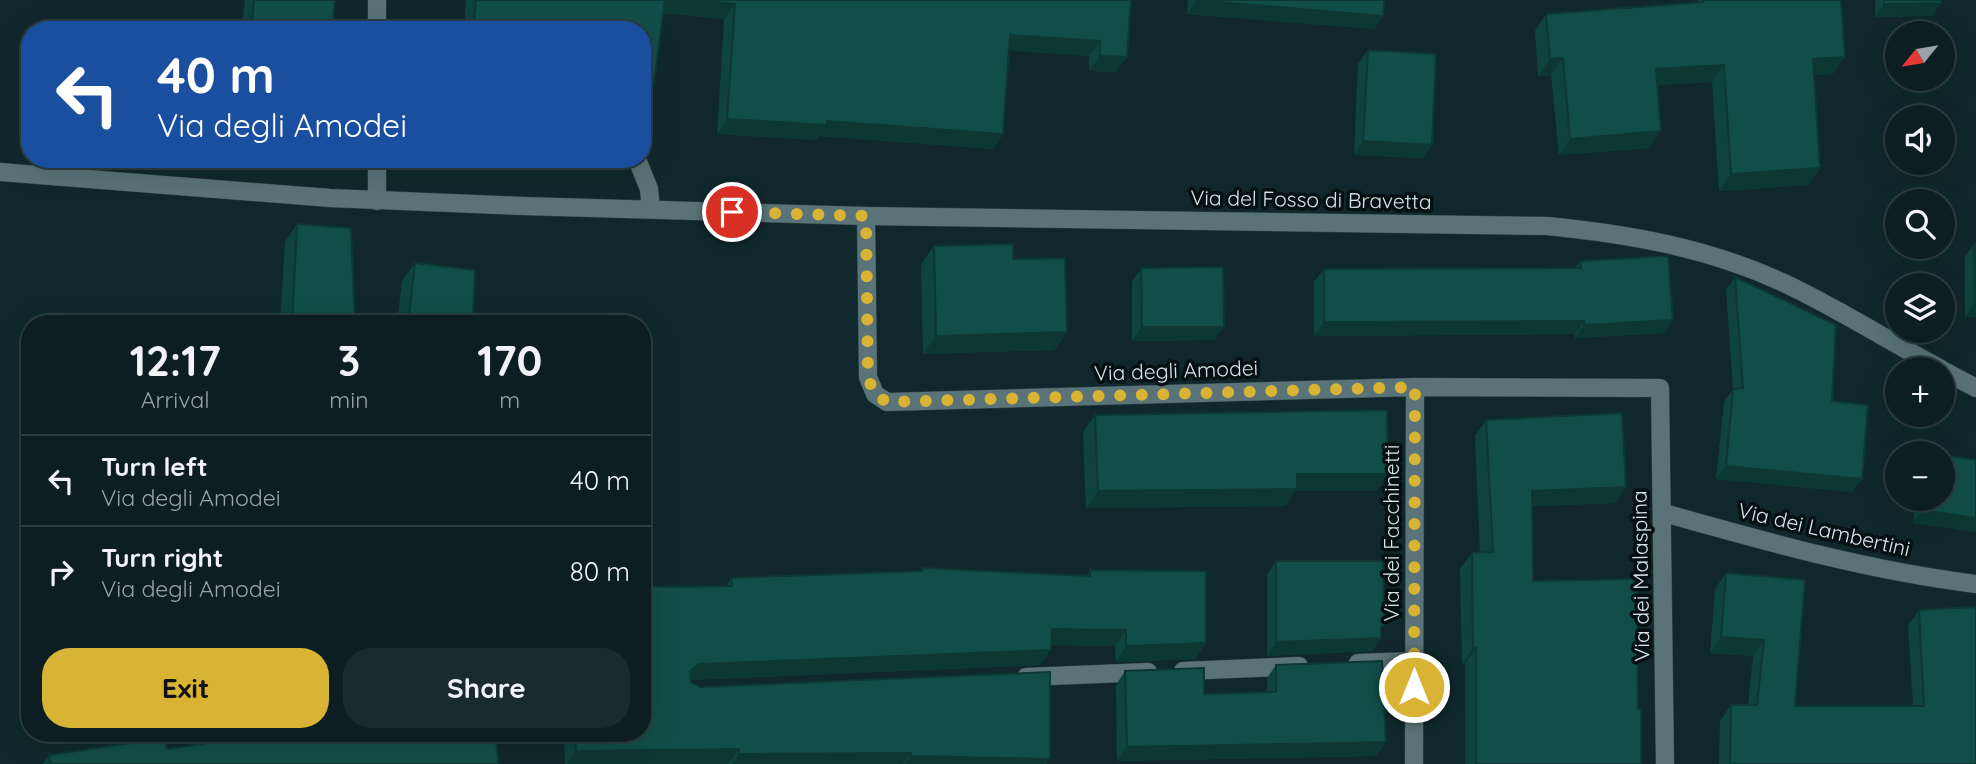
<!DOCTYPE html>
<html lang="en">
<head>
<meta charset="utf-8">
<style>
  :root { --surface:#0c1e22; --page:#1a2b2f; --text:#f1f3f6; --muted:#9aa2a5; --line:#2c3c40; --accent:#d9b334 }
  body { margin:0; font-family:Quicksand,sans-serif; background:var(--page); color:var(--text); height:100vh; display:flex; flex-direction:column; font-size:26px; white-space:nowrap }
  * { box-sizing:border-box; margin:0 }
  p { font-size:23px; color:var(--muted) }
  .icon { flex:none; width:38px; height:38px; fill:none; stroke:currentColor; stroke-width:2; stroke-linecap:round; stroke-linejoin:round }
  .map { position:relative; flex:1; overflow:hidden }
  .drawer { position:absolute; left:21px; top:315px; width:630px; height:427px; display:flex; flex-direction:column; background:var(--surface); border-radius:28px; box-shadow:0 7px 28px #0002,0 0 0 2px var(--line) }
  .drawer>* { flex:none }
  .banner { position:absolute; left:21px; top:21px; width:630px; height:147px; border-radius:28px; box-shadow:0 7px 28px #0002,0 0 0 2px var(--line); background:#1a4fa0; color:#fff; overflow:hidden }
  .needle { width:46px; rotate:240deg }
  .controls { position:absolute; left:1885px; top:21px; display:grid; gap:14px }
  .controls a { display:grid; place-items:center; width:70px; height:70px; border-radius:50%; background:var(--surface); box-shadow:0 7px 28px #0002,0 0 0 2px var(--line); font-size:35px }
  .pin { position:absolute; display:grid; place-items:center; width:60px; height:60px; color:#fff; margin:-30px; border:4px solid #fff; border-radius:50%; box-shadow:0 2px 7px #0007 }
  .me { position:absolute; width:77px; margin:-38px; rotate:0deg; stroke-linejoin:round; filter:drop-shadow(0 0 5px #0008) }
  .turn { display:flex; align-items:center; gap:24px; height:147px; padding:0 21px; font-size:32px }
  .turn .icon { width:91px; height:91px; stroke-width:2.5 }
  .turn b { display:block; font-size:49px; line-height:60px }
  .eta { display:flex; justify-content:space-evenly; align-items:center; height:119px; text-align:center }
  .eta b { font-size:42px; font-weight:700; line-height:49px }
  .action { display:flex; gap:14px; margin-top:auto; padding:14px 21px }
  .action a { flex:1; height:80px; border-radius:28px; background:var(--accent); color:#111; font-size:28px; font-weight:700; line-height:80px; text-align:center }
  .action a+a { background:var(--page); color:var(--text) }
  ul { padding:0; list-style:none }
  li { display:flex; align-items:center; gap:21px; height:91px; padding:0 21px; border-top:2px solid var(--line) }
  li div { flex:1 }
  li b { display:block; font-size:26px }
  li em { font-style:normal }
  .map>svg:first-child { display:block }
  .lines { fill:none; stroke-linecap:round; stroke-linejoin:round }
  .minor-casing { stroke:#344448; stroke-width:19 }
  .secondary-casing { stroke:#344448; stroke-width:19 }
  .minor { stroke:#597378; stroke-width:18 }
  .secondary { stroke:#597378; stroke-width:18 }
  .wall { fill:#0f433f }
  .shaded-wall { fill:#0d3733 }
  .building { fill:#124e49; stroke:#0d3733; stroke-width:2 }
  .route { stroke:#d9b334; stroke-width:12; stroke-dasharray:0 21.6 }
  .labels { text-anchor:middle; stroke-width:7; stroke-linejoin:round; paint-order:stroke }
  .street-label { font-size:21px; fill:#d7e5e8; stroke:#060f11 }
</style>
</head>
<body>
<div class="map">
<svg width="1976" height="764" viewBox="0 0 1976 764">
  <rect width="100%" height="100%" fill="#10282d"/>
  <g class="lines">
    <g class="minor-casing">
      <path id="minor" d="M377 30V0
        M377 159V201
        M637 159 649 189 651 209
        M866 216 868 377 875 394 887 402 1415 387 1660 388 1665 764
        M1664 513C1767 542 1869 571 1976 584
        M1358 663 1414 661
        M1183 671 1299 666
        M1026 677 1148 672
        M1414 764 1415 387"/>
    </g>
    <g class="secondary-casing">
      <path id="secondary" d="M0 172 330 198 523 206 866 216 1547 226C1629 234 1710 248 1786 284 1839 309 1889 341 1941 369
        M1942 370 1976 388"/>
    </g>
    <use href="#minor" class="minor"/>
    <use href="#secondary" class="secondary"/>
  </g>
  <path class="wall" d="M245 0H335L332 30H242Z
    M466 0H1131L1116 72 1089 71V56L1009 50 1003 134 993 149 819 136 816 140 717 134 724 19 663 13 643 99 642 30H464Z
    M1188 0H1384L1383 16 1374 29 1187 14Z
    M1698 0H1841L1833 74 1814 75 1820 168 1808 185 1719 191 1712 82 1658 85 1661 131 1649 148 1559 155 1551 75 1538 76 1535 31 1546 14 1696 3Z
    M1875 0H1941V3L1932 16 1875 17Z
    M1368 50 1432 145 1423 158 1354 155 1358 64Z
    M297 224 355 324H280L285 242Z
    M1974 244 1976 317H1965V257Z
    M934 246 1013 259 1067 332 1054 350 923 354 921 264Z
    M1580 261 1673 320 1664 333 1575 338V334L1314 336V282L1324 269 1575 268Z
    M415 263 473 324H397L402 281Z
    M1141 268 1214 340 1132 341V282Z
    M1735 277 1862 479 1852 492 1716 479 1724 402 1733 389 1726 290Z
    M1095 415 1388 474 1376 491H1295L1285 506 1086 508 1083 432Z
    M1486 420 1626 487 1615 503 1532 506 1533 581 1638 709 1641 764H1465V664H1462L1460 569 1472 553H1480L1475 436Z
    M1976 460V532L1913 523 1916 499H1942Z
    M1276 561 1381 631V638L1372 651 1267 656V575Z
    M923 568 1086 576 1090 570 1206 643 1195 659 1116 662 1115 646 1051 645 1040 665 690 680 691 682 700 687 1046 764H565L564 733H642L731 578 920 571Z
    M1726 573 1805 580 1795 706H1913L1908 626 1919 610 1976 764H1719L1720 721 1731 705H1748L1753 656 1710 653 1715 589Z
    M1276 665 1386 742 1376 756 1117 761 1116 685 1125 671 1204 694 1267 693V678Z
    M495 733 51 764H43L49 755Z"/>
  <path class="shaded-wall" d="M663 0H693L735 4 724 19 655 12Z
    M1196 1 1383 16 1374 29 1187 14Z
    M1941 3 1932 16 1875 17 1884 4Z
    M1010 35 1100 41 1089 56 999 50Z
    M1100 56 1127 57 1116 72 1089 71Z
    M1845 57 1833 74 1801 76 1813 59Z
    M1563 58 1551 75 1538 76 1550 59Z
    M1724 65 1712 82 1645 86 1656 69Z
    M642 83 654 84 643 99H642Z
    M727 119 827 121 1003 134 993 149 819 136 816 140 717 134Z
    M1661 131 1649 148 1559 155 1570 139Z
    M1363 141 1432 145 1423 158 1354 155Z
    M1820 168 1808 185 1719 191 1731 174Z
    M1974 303H1976V317H1965Z
    M1673 320 1664 333 1575 338 1584 325Z
    M1584 321 1575 334 1314 336 1324 322Z
    M1142 327H1224L1214 340 1132 341Z
    M1067 332 1054 350 923 354 936 336Z
    M1726 466 1862 479 1852 492 1716 479Z
    M1297 474H1388L1376 491H1295L1285 506 1086 508 1098 491Z
    M1626 487 1615 503 1520 507 1532 491Z
    M1922 510 1976 518V532L1913 523Z
    M1381 626H1384L1376 638H1381L1372 651 1267 656 1276 642Z
    M1052 629 1126 630 1115 646 1041 645Z
    M1721 637 1764 640 1753 656 1710 653Z
    M1206 643 1195 659 1116 662 1126 646Z
    M1473 648H1476L1465 664H1462Z
    M1051 650 1040 665 689 680 690 671 699 664Z
    M1386 742 1376 756 1117 761 1127 747Z
    M739 749 728 764H567L576 751Z
    M911 753 903 764H732L739 754Z
    M911 756 1050 759 1046 764H905Z"/>
  <path class="building" d="M254 0H335L332 30H251Z
    M476 0H665L654 84 642 83V30H473Z
    M693 0H1131L1127 57 1100 56V41L1010 35 1003 134 827 121V125L727 119 735 4Z
    M1196 0H1384L1383 16Z
    M1703 0H1841L1845 57 1813 59 1820 168 1731 174 1724 65 1656 69 1661 131 1570 139 1563 58 1550 59 1546 14 1703 2Z
    M1884 0H1941V3L1884 4Z
    M1368 50 1436 54 1432 145 1363 141Z
    M297 224 351 228 355 324H292Z
    M1013 244V259L1065 258 1067 332 936 336 934 246Z
    M1974 244H1976V303H1974Z
    M1668 256 1673 320 1584 325V321L1324 322V269L1581 268 1580 261Z
    M415 263 475 270 473 324H408Z
    M1223 267 1224 327H1142L1141 268Z
    M1735 277 1836 325 1832 401 1868 405 1862 479 1726 466 1733 389 1743 388Z
    M1387 410 1388 474H1297V489L1098 491 1095 415Z
    M1622 413 1626 487 1532 491 1533 581 1637 579 1638 709H1641V764H1476V648H1473L1472 553 1493 552 1486 420Z
    M1942 455 1976 460V518L1922 510 1924 499H1942Z
    M1276 561H1383L1384 626H1381V638L1276 642Z
    M923 568 1090 576V570L1206 571V643L1126 646V630L1052 629 1051 650 699 664 690 671 691 682 700 687 1050 672V759L911 756V753L739 754V749L576 751 575 733H642V587L732 586 731 578 922 571Z
    M1726 573 1805 580 1795 706H1924L1919 610 1976 607V764H1730L1731 705H1757L1764 640 1721 637Z
    M1382 661 1386 742 1127 747 1125 671 1204 668V694L1273 692 1276 691V665Z
    M273 733H495L499 764H51L49 755 165 738 167 749Z"/>
  <g class="lines">
    <path class="route" d="M732 212 866 216 868 377 874 394 887 402 1415 387 1414 687"/>
  </g>
  <g class="labels">
    <g class="street-label">
      <text transform="translate(1311 200) rotate(1)" y="7">Via del Fosso di Bravetta</text>
      <text transform="translate(1176 371) rotate(-2)" y="7">Via degli Amodei</text>
      <text transform="translate(1824 530) rotate(13)" y="7">Via dei Lambertini</text>
      <text transform="translate(1392 533) rotate(-90)" y="7">Via dei Facchinetti</text>
      <text transform="translate(1641 576) rotate(-91)" y="7">Via dei Malaspina</text>
    </g>
  </g>
</svg>
<div class="controls">
<a><svg class="needle" viewBox="-14 -14 28 28"><path d="M0-13l5 13h-10z" fill="#e53935"/><path d="M0 13l5-13h-10z" fill="#9aa2a5"/></svg></a>
<a><svg class="icon" aria-label="sound" viewBox="0 0 24 24"><path d="M4 9h4l5-4v14l-5-4H4zM17 9q2 3 0 6"/></svg></a>
<a><svg class="icon" aria-label="search" viewBox="0 0 24 24"><circle cx="10" cy="10" r="6"/><path d="M15 15l6 6"/></svg></a>
<a><svg class="icon" aria-label="layers" viewBox="0 0 24 24"><path d="M12 4l9 5-9 5-9-5zM3 14l9 5 9-5"/></svg></a>
<a>+</a>
<a>−</a>
</div>
<div class="pin" style="left:732px;top:212px;background:#d93025"><svg class="icon" aria-label="arrive" viewBox="0 0 24 24"><path d="M6 21V4h12l-3 4 3 4H6"/></svg></div>
<svg class="me" style="left:1414px;top:687px" viewBox="-20 -20 40 40"><circle r="17" fill="#d9b334" stroke="#fff" stroke-width="3"/><path d="M0-11L8 9 0 5-8 9z" fill="#fff"/></svg>
<div class="banner">
<div class="turn"><svg class="icon" aria-label="left" viewBox="0 0 24 24"><path d="M17 20v-9H6M10 6l-5 5 5 5"/></svg><div><b>40 m</b>Via degli Amodei</div></div>
</div>
<section class="drawer">
<div class="eta">
<div><b>12:17</b><p>Arrival</p></div>
<div><b>3</b><p>min</p></div>
<div><b>170</b><p>m</p></div>
</div>
<ul>
<li><svg class="icon" aria-label="left" viewBox="0 0 24 24"><path d="M17 20v-9H6M10 6l-5 5 5 5"/></svg><div><b>Turn left</b><p>Via degli Amodei</p></div><em>40 m</em></li>
<li><svg class="icon" aria-label="right" viewBox="0 0 24 24"><path d="M7 20v-9h11M14 6l5 5-5 5"/></svg><div><b>Turn right</b><p>Via degli Amodei</p></div><em>80 m</em></li>
</ul>
<div class="action"><a>Exit</a><a>Share</a></div>
</section>
</div>
</body>
</html>
